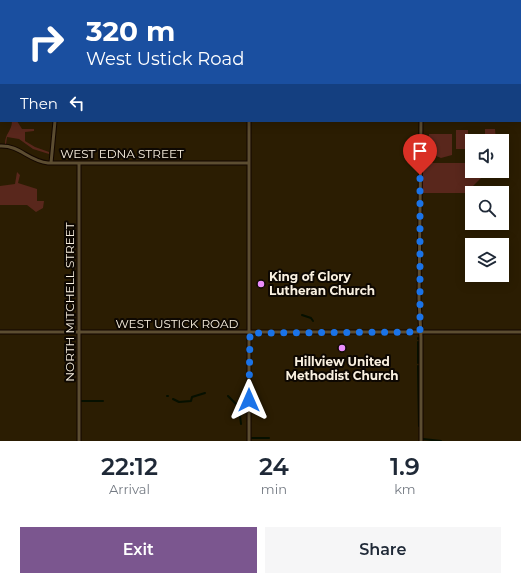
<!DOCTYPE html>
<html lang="en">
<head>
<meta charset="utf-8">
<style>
  :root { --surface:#fff; --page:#f6f6f7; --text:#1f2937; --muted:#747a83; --accent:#7b568f }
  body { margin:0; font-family:Montserrat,sans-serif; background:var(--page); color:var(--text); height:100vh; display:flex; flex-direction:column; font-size:15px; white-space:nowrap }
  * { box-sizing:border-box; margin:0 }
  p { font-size:13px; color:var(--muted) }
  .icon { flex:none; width:22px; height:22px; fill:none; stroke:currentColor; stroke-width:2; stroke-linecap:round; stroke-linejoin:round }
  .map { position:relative; height:441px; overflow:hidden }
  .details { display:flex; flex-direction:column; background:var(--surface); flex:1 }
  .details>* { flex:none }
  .hud { position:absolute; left:0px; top:0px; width:521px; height:122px; box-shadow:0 2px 10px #0003; background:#1a4fa0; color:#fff; overflow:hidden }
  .controls { position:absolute; left:465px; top:134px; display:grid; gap:8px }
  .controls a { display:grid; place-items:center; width:44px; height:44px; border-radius:0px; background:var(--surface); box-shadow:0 2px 10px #0003; font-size:20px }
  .pin { position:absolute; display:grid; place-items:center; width:34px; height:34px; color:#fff; margin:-41px -17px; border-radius:50% 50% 50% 0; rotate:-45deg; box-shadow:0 0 4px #0007 }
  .pin .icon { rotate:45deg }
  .me { position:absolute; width:44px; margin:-22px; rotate:0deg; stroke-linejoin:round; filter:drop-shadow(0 0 3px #0008) }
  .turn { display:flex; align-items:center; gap:14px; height:84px; padding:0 20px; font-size:18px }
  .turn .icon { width:52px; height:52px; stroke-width:2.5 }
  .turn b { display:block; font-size:28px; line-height:34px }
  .then { display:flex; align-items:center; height:38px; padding:0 20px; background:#0003; gap:8px; font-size:15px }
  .eta { display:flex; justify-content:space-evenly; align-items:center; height:68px; text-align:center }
  .eta b { font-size:24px; font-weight:600; line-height:28px }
  .cta { display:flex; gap:8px; margin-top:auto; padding:8px 20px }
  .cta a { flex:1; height:46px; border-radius:0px; background:var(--accent); color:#fff; font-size:16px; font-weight:600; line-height:46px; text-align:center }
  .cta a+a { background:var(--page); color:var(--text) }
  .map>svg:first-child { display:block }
  .green { fill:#59271c }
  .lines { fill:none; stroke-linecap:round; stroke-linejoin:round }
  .canal { stroke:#061000; stroke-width:2 }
  .secondary-casing { stroke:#130700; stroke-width:5 }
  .primary-casing { stroke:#130700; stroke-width:6 }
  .secondary { stroke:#5c4d31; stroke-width:3 }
  .primary { stroke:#797035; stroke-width:4 }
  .route { stroke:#1a73e8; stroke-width:7; stroke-dasharray:0 12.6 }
  .poi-dot { fill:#eb8dfb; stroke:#0e0802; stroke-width:1.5 }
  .labels { text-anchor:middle; stroke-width:4; stroke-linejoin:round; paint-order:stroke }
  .street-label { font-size:12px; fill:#f9f0e0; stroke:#0e0802 }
  .poi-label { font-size:12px; font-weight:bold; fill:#f9f0e0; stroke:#0e0802; text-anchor:start }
</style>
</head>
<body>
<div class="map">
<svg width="521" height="441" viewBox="0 0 521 441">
  <rect width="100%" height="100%" fill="#2b1d02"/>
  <path class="green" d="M12 121H17L22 129H34V131L25 132V141L35 147 49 152V154L33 149 19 139 7 137 6 144H5C5 133 12 131 12 121Z
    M485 129H495L496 141H485Z
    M456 130H468V149H456Z
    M429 134H452V155L441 158 431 154 428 145Z
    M423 163H472V171H485V174L466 193H421Z
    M17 172 20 175 18 183 37 189V201H44L43 208 36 212 27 205H0V186L15 184Z"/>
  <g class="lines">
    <path class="canal" d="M286 0 288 1
      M31 1 33 0
      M0 18 1 17
      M520 90H521
      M302 315 311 318 313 321
      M418 338V339
      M418 342V363
      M418 366 419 426
      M167 396H168
      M228 396 239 407 241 424
      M173 399 179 402 191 401 192 397 205 393
      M82 401H103
      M252 438H269
      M423 439 441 441"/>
    <g class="secondary-casing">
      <path id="secondary" d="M248 0V1
        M499 0V1
        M70 1V0
        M520 35 521 36
        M520 100H521
        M249 121V441
        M0 146C20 145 28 161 48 163H249
        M51 163 55 121
        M0 332H521
        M79 441V163
        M421 441V337L419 299 421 121"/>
    </g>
    <g class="primary-casing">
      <path id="primary" d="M520 0 521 1"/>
    </g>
    <use href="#secondary" class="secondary"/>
    <use href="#primary" class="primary"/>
  </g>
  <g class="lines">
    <path class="route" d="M249 400 250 333 420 332V175"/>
  </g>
  <g class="poi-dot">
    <circle cx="261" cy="284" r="4"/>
    <circle cx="342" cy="348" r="4"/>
  </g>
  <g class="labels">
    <g class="street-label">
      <text x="122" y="158">WEST EDNA STREET</text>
      <text transform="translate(70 302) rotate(-90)" y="4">NORTH MITCHELL STREET</text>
      <text x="177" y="328">WEST USTICK ROAD</text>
    </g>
    <g class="poi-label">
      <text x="269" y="281">King of Glory<tspan x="269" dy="14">Lutheran Church</tspan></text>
      <text x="342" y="366" text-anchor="middle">Hillview United<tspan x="342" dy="14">Methodist Church</tspan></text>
    </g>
  </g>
</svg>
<div class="controls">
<a><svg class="icon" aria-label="sound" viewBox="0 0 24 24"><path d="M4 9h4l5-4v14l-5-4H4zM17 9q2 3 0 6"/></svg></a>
<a><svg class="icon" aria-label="search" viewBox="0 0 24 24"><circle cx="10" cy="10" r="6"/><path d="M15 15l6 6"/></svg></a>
<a><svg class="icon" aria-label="layers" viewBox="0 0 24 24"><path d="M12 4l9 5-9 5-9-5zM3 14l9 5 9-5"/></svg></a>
</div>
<div class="pin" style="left:420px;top:175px;background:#d93025"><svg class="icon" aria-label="arrive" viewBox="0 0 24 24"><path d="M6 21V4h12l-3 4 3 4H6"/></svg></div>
<svg class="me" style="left:249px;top:400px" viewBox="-20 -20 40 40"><path d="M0-17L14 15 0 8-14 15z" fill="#1a73e8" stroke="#fff" stroke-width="4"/></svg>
<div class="hud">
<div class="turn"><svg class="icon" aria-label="right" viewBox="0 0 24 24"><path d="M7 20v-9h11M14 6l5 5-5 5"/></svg><div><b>320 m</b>West Ustick Road</div></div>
<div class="then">Then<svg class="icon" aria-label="left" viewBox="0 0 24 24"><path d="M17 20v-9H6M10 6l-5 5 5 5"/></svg></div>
</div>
</div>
<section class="details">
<div class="eta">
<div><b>22:12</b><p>Arrival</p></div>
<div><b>24</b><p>min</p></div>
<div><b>1.9</b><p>km</p></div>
</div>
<div class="cta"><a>Exit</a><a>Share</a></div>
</section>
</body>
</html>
